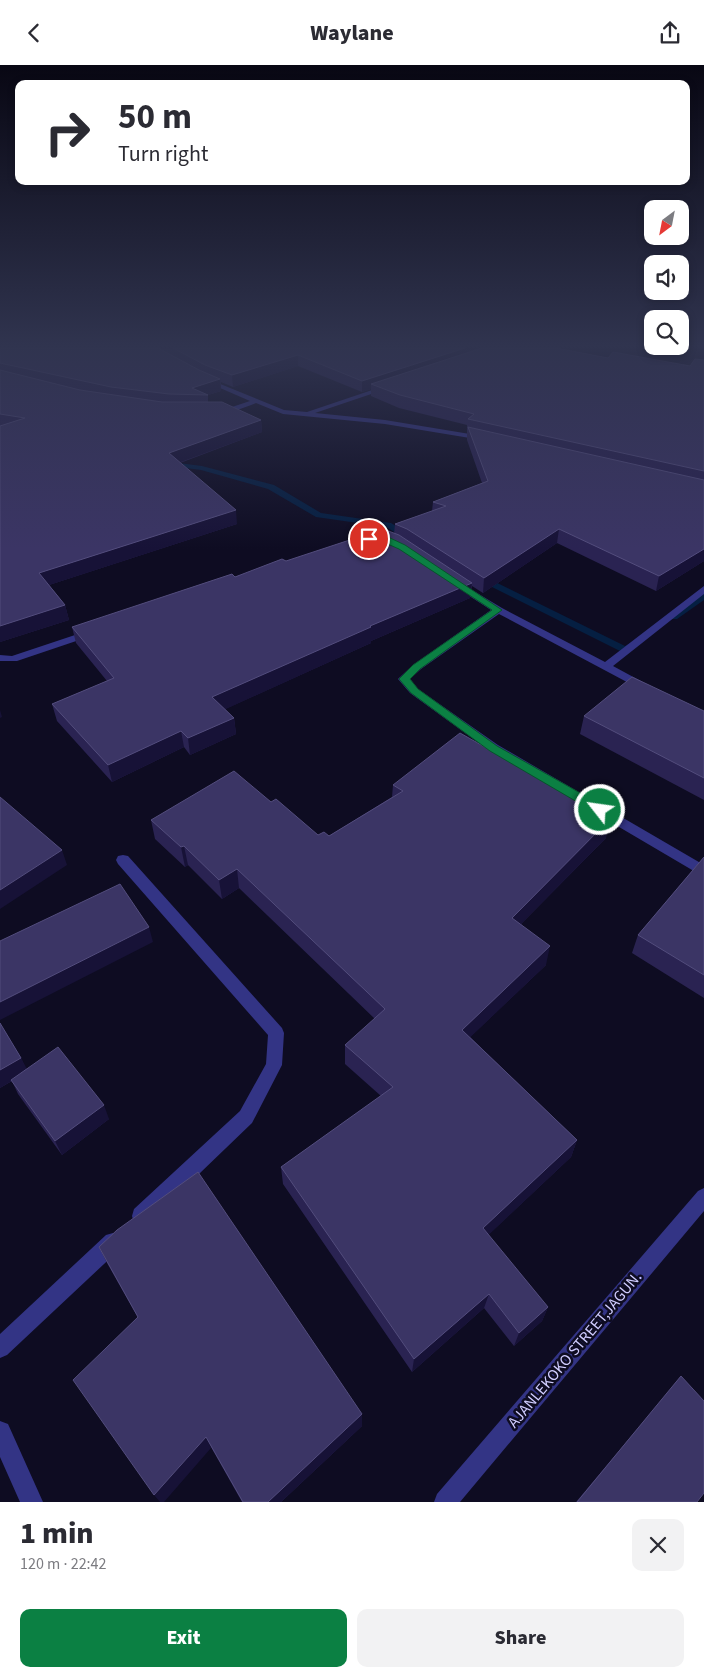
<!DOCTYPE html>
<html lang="en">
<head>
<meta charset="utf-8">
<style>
  :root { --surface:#fff; --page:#f2f2f3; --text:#2b2b33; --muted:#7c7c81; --accent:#0b8043 }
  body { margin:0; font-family:"Source Sans 3",sans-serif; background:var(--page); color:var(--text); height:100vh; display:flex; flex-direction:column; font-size:19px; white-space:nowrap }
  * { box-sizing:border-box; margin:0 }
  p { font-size:16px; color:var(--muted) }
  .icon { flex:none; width:28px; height:28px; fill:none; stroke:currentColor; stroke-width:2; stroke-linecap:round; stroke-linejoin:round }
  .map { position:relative; height:1437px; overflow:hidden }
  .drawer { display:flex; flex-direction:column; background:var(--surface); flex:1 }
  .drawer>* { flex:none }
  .top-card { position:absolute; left:15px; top:15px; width:675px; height:105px; border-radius:10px; box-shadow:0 2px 8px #0003; background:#fff; color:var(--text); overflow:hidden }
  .needle { width:32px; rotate:212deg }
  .tools { position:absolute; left:644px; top:135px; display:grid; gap:10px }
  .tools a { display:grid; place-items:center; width:45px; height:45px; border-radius:10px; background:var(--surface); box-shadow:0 2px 8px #0003; font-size:25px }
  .pin { position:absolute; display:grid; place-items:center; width:42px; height:42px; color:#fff; margin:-21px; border:2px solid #fff; border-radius:50%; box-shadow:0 1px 5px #0007 }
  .me { position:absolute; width:55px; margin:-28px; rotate:300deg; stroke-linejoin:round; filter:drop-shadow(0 0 4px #0008) }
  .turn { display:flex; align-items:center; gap:18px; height:105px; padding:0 20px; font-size:22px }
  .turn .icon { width:65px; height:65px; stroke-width:2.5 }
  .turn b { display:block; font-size:35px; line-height:42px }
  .round { display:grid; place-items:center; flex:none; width:52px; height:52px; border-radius:10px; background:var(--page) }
  .overview { display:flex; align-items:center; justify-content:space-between; height:85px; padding:0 20px }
  h1 { font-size:30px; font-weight:800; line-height:38px }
  .button { display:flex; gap:10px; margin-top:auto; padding:10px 20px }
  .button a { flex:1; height:58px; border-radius:10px; background:var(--accent); color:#fff; font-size:20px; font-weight:800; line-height:58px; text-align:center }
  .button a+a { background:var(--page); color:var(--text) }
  header { display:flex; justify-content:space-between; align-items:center; height:65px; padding:0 20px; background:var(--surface); font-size:22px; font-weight:800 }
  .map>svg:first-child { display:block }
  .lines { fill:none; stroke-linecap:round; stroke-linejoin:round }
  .stream { fill:#051f42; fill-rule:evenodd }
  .minor { fill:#333485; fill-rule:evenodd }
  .wall { fill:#2a2352 }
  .shaded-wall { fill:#171237 }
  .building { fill:#3b3565; stroke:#534d7d }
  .route { fill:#0b8043; stroke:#07532c }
  .labels { text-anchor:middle; stroke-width:5; stroke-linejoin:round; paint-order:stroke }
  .near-street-label { font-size:16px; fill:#d0cdff; stroke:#0e0c22 }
</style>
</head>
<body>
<header><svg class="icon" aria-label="back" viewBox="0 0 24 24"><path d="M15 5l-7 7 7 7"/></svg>Waylane<svg class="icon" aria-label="share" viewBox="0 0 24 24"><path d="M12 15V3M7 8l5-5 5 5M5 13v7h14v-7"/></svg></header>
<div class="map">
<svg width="704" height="1437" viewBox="0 0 704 1437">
  <rect width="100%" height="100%" fill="#0e0c22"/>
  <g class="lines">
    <path class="stream" d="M163 396 202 401 274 420 321 448 391 458 414 472 412 474H406L386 462 316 452 268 424 201 405 163 400Z
      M481 510 625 581 636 575 641 578 630 587H622L478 515 476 513Z
      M704 528V535L677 554H669V550Z"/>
    <path class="minor" d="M204 314H208L284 345 307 347 387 320 389 321V323L315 348 385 355 482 371 486 373 482 375 385 359 283 349 256 338C243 343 231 349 217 347V343H229L250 336 204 316Z
      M457 516 502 543 605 597 704 521V529L613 601 648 620 650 622 648 624H640L499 549 421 604 410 614 418 624 498 680 704 800V812L490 686 410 628 398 614 400 612 413 600 491 545 454 521 452 519Z
      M90 565 94 566 95 568 94 570 17 596H0V590L12 591Z
      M123 790 128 791 282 963 284 968 282 1000 252 1058 148 1158 141 1160 134 1158 132 1151 134 1144 240 1046 266 999 268 970 118 799 116 795 118 791Z
      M704 1123V1146L460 1437H434L437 1429 698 1126Z
      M113 1168 120 1170 122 1177 120 1184 7 1290 0 1293V1269L106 1170Z
      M0 1356 8 1359 43 1437H20L0 1392Z"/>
  </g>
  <path class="wall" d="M0 283H556L608 293 690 301 704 295V496L656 526 557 478 483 528 472 521 470 533 371 576V578L225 644 234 653 236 669 190 690 184 682 112 717 57 656 52 639 107 616 76 578 72 562 286 496 394 469 395 459 432 446 433 437 482 418 467 375V360L399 343 371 331V324L362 327 298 301 233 322 221 317V326L208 330V337L261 355 262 367 180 398 237 459 49 520 65 540 69 555 0 577Z
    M704 646V735L580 669 584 651Z
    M393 720 606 773 521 859 546 900 470 972 577 1075 571 1092 488 1170 548 1242 542 1256 514 1281 484 1243 412 1307 283 1119 281 1102 381 1031 345 999V980L375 954 239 823 222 834 188 800 185 802 155 774 151 755 271 737 318 770 329 771 392 732Z
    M704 792V933L632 888 638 870Z
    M0 958 21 993 26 1004 109 1054 62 1090 18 1029 12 1016 0 1023Z
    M99 1182 362 1349V1361L281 1437H242L107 1198Z
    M681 1311 697 1437H576L670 1325Z"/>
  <path class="shaded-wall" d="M465 283H497L371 319V324L362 327V316Z
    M298 290V301L233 322 232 310Z
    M220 314 221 326 208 330 192 323Z
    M261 355 262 367 170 401 169 388Z
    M236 445 237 459 43 522 39 508Z
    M559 464 557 478 483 528 484 513Z
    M704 484V496L656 526 659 511Z
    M472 518 470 533 371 576V578L215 649 212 632 370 561Z
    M65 540 69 555 0 577V561Z
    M0 645 2 652 0 653Z
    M234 653 236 669 190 690 188 673Z
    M181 666 184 682 112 717 108 700Z
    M611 753 606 773 508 872 512 853Z
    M184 781 188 800 185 802 181 782Z
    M62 785 67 800 0 844V825Z
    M237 804 239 823 222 834 219 815Z
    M149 862 153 877 0 955V937Z
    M550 881 546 900 459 983 462 965Z
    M21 993 28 1006 0 1023V1005Z
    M104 1040 109 1054 62 1090 55 1076Z
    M577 1075 571 1092 479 1179 483 1163Z
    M489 1229 484 1243 412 1307 414 1294Z
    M548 1242 542 1256 514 1281 519 1268Z
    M362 1349V1361L281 1437H268Z
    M206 1372 211 1383 164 1437H160L154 1430Z"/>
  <path class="building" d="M0 283H158L199 305 220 314 192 323 208 330 169 329 111 322 0 298Z
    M173 283H465L362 316 298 290 232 310 205 300Z
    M482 283H556L608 293 613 287 690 301 695 294 704 295V406L468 354 474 349 400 330 371 319Z
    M0 305 80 325 162 337H222L261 355 169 388 236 445 39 508 65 540 0 561V361L25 353 0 349Z
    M468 362 704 415V484L659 511 559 464 484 513 407 464 395 459 446 441 433 437 488 416Z
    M383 464 399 470 472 518 370 561 371 562 212 632 234 653 188 673 181 666 108 700 52 639 114 613 72 562 232 509 235 512 282 494 286 496Z
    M632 612 704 646V713L584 651Z
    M460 668 611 753 512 853 550 881 462 965 577 1075 483 1163 548 1242 519 1268 489 1229 414 1294 281 1102 393 1022 345 980 385 944 237 804 219 815 184 781 181 782 151 755 234 706 271 737 276 734 318 770 324 767 329 771 403 726 393 720Z
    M0 732 62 785 0 825Z
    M704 792V910L638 870Z
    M120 819 149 862 0 937V876Z
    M0 958 21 993 0 1005Z
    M58 982 104 1040 55 1076 11 1015Z
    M198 1107 362 1349 268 1437H243L206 1372 154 1430 73 1315 138 1252 99 1182 117 1165Z
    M681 1311 704 1336V1428L697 1437H577Z"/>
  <linearGradient id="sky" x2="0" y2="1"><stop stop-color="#080713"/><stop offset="0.58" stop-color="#30344f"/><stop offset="1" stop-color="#30344f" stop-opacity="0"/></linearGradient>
  <rect width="704" height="484" fill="url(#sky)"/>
  <path class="route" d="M369 471 388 472 405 480 502 545 420 604 410 614 418 624 497 681 605 742 606 745 605 748H596L490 686 411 628 399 614 413 600 492 545 399 484 383 477 366 476 364 474Z"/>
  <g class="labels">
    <g class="near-street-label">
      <text transform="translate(574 1284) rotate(-50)" y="6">AJANLEKOKO STREET,JAGUN.</text>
    </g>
  </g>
</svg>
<div class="tools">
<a><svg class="needle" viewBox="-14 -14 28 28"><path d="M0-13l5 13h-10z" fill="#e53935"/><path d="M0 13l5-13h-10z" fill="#7c7c81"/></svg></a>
<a><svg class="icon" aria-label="sound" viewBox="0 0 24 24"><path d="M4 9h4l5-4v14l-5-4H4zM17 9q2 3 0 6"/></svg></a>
<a><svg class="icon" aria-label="search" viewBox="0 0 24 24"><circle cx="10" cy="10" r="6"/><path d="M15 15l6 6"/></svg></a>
</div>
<div class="pin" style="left:369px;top:474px;background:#d93025"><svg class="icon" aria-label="arrive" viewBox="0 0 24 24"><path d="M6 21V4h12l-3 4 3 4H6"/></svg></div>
<svg class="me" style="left:600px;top:745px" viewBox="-20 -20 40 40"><circle r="17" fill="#0b8043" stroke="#fff" stroke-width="3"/><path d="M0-11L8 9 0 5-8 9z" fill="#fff"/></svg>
<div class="top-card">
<div class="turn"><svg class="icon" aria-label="right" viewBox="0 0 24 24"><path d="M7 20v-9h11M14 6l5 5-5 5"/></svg><div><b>50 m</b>Turn right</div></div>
</div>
</div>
<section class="drawer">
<div class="overview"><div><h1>1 min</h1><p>120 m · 22:42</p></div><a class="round"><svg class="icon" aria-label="close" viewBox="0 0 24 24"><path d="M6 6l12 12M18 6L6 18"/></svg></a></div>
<div class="button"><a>Exit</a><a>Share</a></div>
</section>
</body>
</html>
